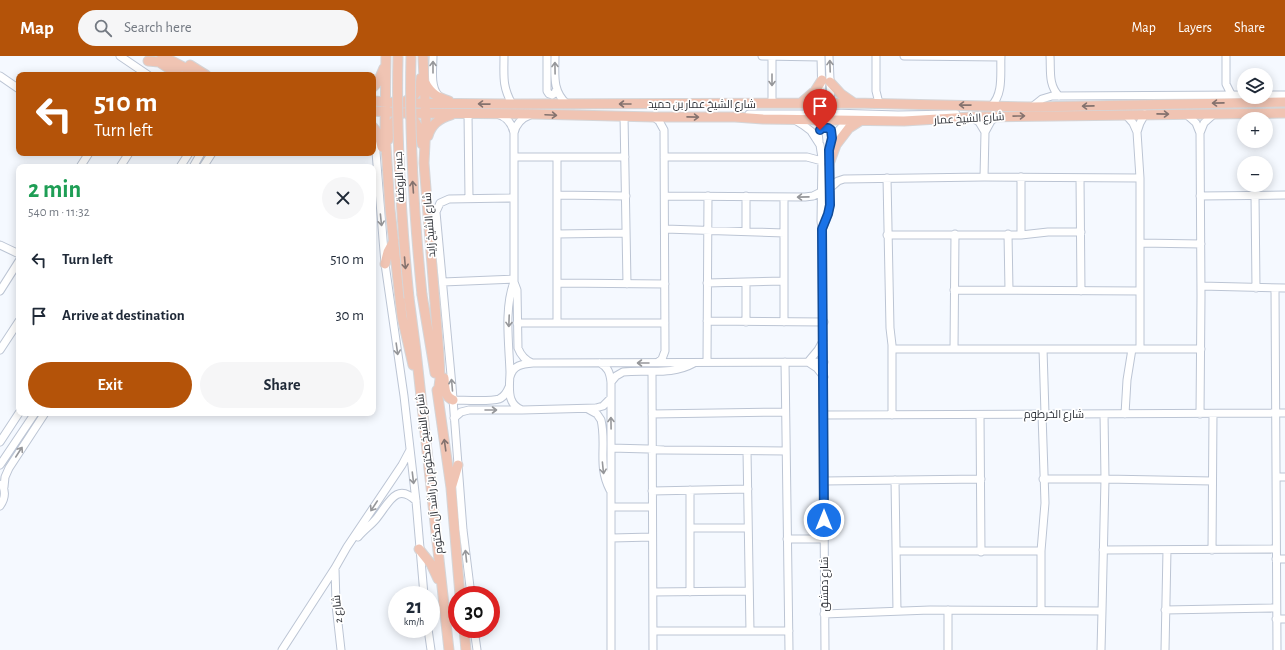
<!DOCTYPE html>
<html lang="en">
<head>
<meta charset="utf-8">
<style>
  :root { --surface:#fff; --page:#f6f6f7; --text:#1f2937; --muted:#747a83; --accent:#b45309 }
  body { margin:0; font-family:"Alegreya Sans",Cairo,sans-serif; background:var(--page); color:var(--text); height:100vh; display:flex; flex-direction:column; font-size:15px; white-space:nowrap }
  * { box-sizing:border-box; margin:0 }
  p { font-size:13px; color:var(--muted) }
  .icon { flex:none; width:22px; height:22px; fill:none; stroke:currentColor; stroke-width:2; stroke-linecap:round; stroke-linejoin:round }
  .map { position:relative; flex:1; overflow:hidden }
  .details { position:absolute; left:16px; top:108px; width:360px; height:252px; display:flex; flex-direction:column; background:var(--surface); border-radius:8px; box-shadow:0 2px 10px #0003 }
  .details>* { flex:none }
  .top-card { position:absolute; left:16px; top:16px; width:360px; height:84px; border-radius:8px; box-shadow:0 2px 10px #0003; background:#b45309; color:#fff; overflow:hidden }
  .controls { position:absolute; left:1237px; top:12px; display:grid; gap:8px }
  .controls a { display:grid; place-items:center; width:36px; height:36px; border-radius:50%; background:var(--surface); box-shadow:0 2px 10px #0003; font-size:20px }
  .speed { position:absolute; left:388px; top:530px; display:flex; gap:8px; font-size:20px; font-weight:700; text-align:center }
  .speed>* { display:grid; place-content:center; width:52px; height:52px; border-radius:50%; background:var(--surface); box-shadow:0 2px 10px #0003; line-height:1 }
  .speed small { font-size:10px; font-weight:400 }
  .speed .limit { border:6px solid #d22; background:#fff; color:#111 }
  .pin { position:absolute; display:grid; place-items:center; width:34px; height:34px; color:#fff; margin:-41px -17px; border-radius:50% 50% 50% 0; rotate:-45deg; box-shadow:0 0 4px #0007 }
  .pin .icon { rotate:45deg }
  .me { position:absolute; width:44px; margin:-22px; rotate:0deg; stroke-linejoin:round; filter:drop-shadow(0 0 3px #0008) }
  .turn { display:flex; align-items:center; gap:14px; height:84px; padding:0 12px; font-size:18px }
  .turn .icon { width:52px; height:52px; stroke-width:2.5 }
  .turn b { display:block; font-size:28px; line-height:34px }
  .round { display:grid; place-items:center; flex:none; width:42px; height:42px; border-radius:21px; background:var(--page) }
  .overview { display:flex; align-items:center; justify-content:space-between; height:68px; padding:0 12px }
  h1 { font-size:24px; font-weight:600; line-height:30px; color:#1e9e55 }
  .button { display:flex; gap:8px; margin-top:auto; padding:8px 12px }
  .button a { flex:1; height:46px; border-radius:24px; background:var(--accent); color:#fff; font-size:16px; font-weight:600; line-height:46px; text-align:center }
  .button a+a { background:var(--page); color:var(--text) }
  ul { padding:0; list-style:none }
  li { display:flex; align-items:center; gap:12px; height:56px; padding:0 12px }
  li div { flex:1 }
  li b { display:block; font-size:15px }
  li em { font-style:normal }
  header { display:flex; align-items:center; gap:24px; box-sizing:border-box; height:56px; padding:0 20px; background:var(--accent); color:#fff }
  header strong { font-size:19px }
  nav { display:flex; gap:22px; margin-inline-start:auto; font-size:14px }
  .search { width:280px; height:36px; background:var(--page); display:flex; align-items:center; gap:10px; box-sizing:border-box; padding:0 14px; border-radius:22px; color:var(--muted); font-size:15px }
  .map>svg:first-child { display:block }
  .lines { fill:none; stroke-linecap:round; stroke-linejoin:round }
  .minor-casing { stroke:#bcc5d4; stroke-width:9 }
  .major-casing { stroke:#d5d5d7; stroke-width:11 }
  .minor { stroke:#fff; stroke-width:7 }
  .major { stroke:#f0c4b3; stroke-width:9 }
  .major-bridge-casing { stroke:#d5d5d7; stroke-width:11; stroke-linecap:butt }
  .major-bridge { stroke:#f0c4b3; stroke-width:9 }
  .oneway { stroke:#96979a }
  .oneway2 { stroke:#84726e }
  .route-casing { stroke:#114b97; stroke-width:10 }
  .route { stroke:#1a73e8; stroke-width:7 }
  .labels { text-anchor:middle; stroke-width:3.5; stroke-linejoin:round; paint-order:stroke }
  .street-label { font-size:11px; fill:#2c2f35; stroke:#fff }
</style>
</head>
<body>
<header>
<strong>Map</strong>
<div class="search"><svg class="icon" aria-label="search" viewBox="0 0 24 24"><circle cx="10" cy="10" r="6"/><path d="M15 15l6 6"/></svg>Search here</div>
<nav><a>Map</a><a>Layers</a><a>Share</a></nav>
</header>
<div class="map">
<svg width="1285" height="594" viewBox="0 0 1285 594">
  <rect width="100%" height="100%" fill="#f5f9ff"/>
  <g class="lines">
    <g class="minor-casing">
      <path id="minor" d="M120 0 148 19
        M433 0C433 12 430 30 438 39
        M504 0C504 20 502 30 512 48
        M547 0V35L549 38 552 39 555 37 556 34
        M555 0C555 19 552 35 567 48
        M762 0 821 1
        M772 0V47
        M821 0 822 47 829 55 833 57 898 59 956 58
        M876 0V35L879 47
        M904 0 1001 1
        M1050 0C1051 14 1048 29 1059 40
        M1226 0V28L1231 38
        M0 20 19 33
        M1266 39H1285
        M991 50C1004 38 1000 16 1001 0
        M1032 51 1042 43 1052 40 1244 39
        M468 57 469 142
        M497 58C507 61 512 67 514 77V226C504 252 509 288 510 316 510 324 508 335 511 343 513 349 517 352 522 354
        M749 58H815C822 56 828 54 831 47L829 0
        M1126 59 1133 67 1137 76 1140 122V293
        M1187 59 1196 67 1200 77 1201 240 1200 358
        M624 60 627 228
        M970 60 979 66 985 76
        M654 61 659 65 664 74 665 295 662 303 658 306
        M795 64 803 69 811 75 820 89 822 102 821 165 822 173 825 594
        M1137 76 1140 67 1145 58
        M514 77C516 68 522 62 530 59
        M1200 77 1204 67 1214 58
        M373 84 376 96 385 208 404 340 416 445 424 539
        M819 85 818 77 822 72C830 71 832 75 832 82
        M514 101H625
        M557 101V267
        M664 101H807L822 105
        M80 111 89 97
        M120 111 129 97
        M180 111 189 97
        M193 111 201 97
        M203 111 212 97
        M984 121 985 76 991 65 997 60
        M1021 121V179
        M887 122 890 272 892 289V359
        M1080 122 1081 235
        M830 132 838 125 844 123 984 121 1140 122
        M557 139 626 140
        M1255 139 1256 232
        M665 140 805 141 813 140 821 136
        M1200 140 1285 139
        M784 141V266
        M823 171 828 158 830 149V90C833 78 841 72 849 64
        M665 173 784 177
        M746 175V140
        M557 178 626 177
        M1008 178 1009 234
        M887 179H1021L1048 176H1081
        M1140 187 1201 188
        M0 189 19 198
        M443 226 514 223
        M514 226 517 234 518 292C521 300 525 304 532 307
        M557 227 665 228
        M707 227 784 225
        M746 227V266
        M1201 230 1285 232
        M1275 232 1277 594
        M954 234 1140 235
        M0 235 19 205
        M707 265 824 266
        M517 267H665
        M823 285 818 294 808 306 817 312 824 321
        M892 293H1201
        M954 293 955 178
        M1043 293 1045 358
        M0 294 19 265
        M707 306 708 140
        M785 306 789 594
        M600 307C608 311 610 317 611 326V594
        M652 316 653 594
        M510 321C513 309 522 308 533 307L824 306
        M611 326 616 320 623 316C647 313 671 320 694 307
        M453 344C464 344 490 346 499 343 504 341 507 336 509 331
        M588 353 597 358 601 364C607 388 597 410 610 434
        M652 358 785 356
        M1125 358 1127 324 1132 293
        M824 359 1285 357
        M980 359 981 496
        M454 362 461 356 469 354H522L596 352 603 350 610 343
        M0 386 19 357
        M611 392 648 393 664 394 786 395
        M747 395 750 575
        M0 409 35 357
        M1276 421H1285
        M1043 423H1105L1212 425
        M895 424 897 555
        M824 425 981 423
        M4 431 5 421 9 412 45 357
        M690 434V536
        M652 435 748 433
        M0 450C5 443 6 436 2 428
        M611 451H652
        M690 472H748
        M358 481C364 474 371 469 376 463 388 449 396 425 416 445
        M612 482 652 481
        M787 483H824
        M1103 494 1276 493
        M1212 494 1213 358
        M896 495H1041
        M1276 503H1285
        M335 512 336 549 341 594
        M653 536 749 535
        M471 539 463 474 452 330 436 156 440 147 449 143 514 142
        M948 554V594
        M1041 554V495L1045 447 1042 358
        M1165 554 1276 552
        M1102 555 1105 423 1104 358
        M824 558 930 554 1102 555 1101 594
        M1276 563H1285
        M428 573 431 594
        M474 573 477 594
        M653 575H789
        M282 594 335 512 347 491 402 409 410 394
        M1165 594 1167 494"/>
    </g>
    <g class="major-casing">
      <path id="major" d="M162 0 193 16 195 19
        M386 0 385 75 390 153 402 261 413 309
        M423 0 426 67 424 107 439 299 440 323 438 338
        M148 5 159 6 179 19
        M190 9 206 19
        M830 26 841 38 854 47
        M425 27C431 38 437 41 449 45
        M373 31 378 26 384 12
        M373 45 402 47 512 48 854 47 1032 51 1285 46
        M406 45C416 40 420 34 421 22
        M801 47 815 35 822 24
        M373 55 407 57 533 58 654 61H735L763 63 904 65 972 61 1285 57
        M407 57C417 65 421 76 422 88
        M373 71 379 79 382 91
        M428 80C431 69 440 62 451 59
        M388 84 393 67 400 58
        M829 108 836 89 849 72 860 65
        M385 208 388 196 394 185
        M422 239 435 317
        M409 242 416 295 449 594
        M444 322C445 331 444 341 453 344
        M437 334 451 432 460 539
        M452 429 458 409
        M419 493 431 508 438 523
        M464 573 466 594"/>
    </g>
    <use href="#minor" class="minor"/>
    <use href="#major" class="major"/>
    <g class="major-bridge-casing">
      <path id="major-bridge" d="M398 0C396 81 401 161 409 242
        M411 0C409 80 414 159 422 239"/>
    </g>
    <use href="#major-bridge" class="major-bridge"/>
  </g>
  <defs><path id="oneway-shaft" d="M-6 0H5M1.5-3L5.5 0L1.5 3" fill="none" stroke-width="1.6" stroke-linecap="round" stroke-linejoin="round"/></defs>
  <g class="oneway">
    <use href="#oneway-shaft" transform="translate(830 10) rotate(-92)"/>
    <use href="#oneway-shaft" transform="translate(433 11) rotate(-90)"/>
    <use href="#oneway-shaft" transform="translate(555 12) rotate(-91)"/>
    <use href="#oneway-shaft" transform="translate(772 24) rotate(90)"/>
    <use href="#oneway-shaft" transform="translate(803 141) rotate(179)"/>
    <use href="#oneway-shaft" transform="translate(381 164) rotate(84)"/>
    <use href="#oneway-shaft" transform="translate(509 265) rotate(92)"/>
    <use href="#oneway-shaft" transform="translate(397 293) rotate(82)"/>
    <use href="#oneway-shaft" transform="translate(643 307) rotate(180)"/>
    <use href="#oneway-shaft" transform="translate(452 329) rotate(-95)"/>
    <use href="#oneway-shaft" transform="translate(491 354)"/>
    <use href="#oneway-shaft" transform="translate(611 367) rotate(-91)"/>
    <use href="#oneway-shaft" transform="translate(19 396) rotate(-57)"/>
    <use href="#oneway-shaft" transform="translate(603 412) rotate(84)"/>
    <use href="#oneway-shaft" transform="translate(413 422) rotate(83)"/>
    <use href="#oneway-shaft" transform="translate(374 450) rotate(123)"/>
    <use href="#oneway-shaft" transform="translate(466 500) rotate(-96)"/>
  </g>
  <g class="oneway2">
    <use href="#oneway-shaft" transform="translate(1218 47) rotate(179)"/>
    <use href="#oneway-shaft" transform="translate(484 48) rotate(-179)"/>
    <use href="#oneway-shaft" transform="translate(625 48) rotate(180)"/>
    <use href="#oneway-shaft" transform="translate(965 49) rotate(-179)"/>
    <use href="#oneway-shaft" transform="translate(1088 50) rotate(179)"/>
    <use href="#oneway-shaft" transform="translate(1163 58) rotate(1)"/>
    <use href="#oneway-shaft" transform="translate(551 59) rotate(3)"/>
    <use href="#oneway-shaft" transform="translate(1019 60) rotate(-1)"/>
    <use href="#oneway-shaft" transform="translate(693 61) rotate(1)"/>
    <use href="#oneway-shaft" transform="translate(413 131) rotate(-94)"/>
    <use href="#oneway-shaft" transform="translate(405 207) rotate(85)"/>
    <use href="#oneway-shaft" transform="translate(445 389) rotate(-98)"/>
  </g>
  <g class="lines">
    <g class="route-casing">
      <path id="route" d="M820 74 822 72H828L831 74 832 82 829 94 830 149 828 158 822 173 824 464"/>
    </g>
    <use href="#route" class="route"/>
  </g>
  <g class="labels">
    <g class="street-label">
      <text x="702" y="52">شارع الشيخ عمار بن حميد</text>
      <text transform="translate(969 62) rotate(-3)" y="4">شارع الشيخ عمار</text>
      <text transform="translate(399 121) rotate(-93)" y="4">جسر الروضة</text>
      <text transform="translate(429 169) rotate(-94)" y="4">شارع الشيخ زايد</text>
      <text x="1054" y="362">شارع الخرطوم</text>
      <text transform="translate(429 418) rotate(-97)" y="4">شارع الشيخ مكتوم بن راشد آل مكتوم</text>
      <text transform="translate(824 528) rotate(-90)" y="4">شارع دمشق</text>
      <text transform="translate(337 553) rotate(-95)" y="4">شارع 2</text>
    </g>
  </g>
</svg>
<div class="controls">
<a><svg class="icon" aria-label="layers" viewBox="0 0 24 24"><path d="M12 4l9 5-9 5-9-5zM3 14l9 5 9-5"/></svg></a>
<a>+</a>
<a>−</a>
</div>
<div class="speed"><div>21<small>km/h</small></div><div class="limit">30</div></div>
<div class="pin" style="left:820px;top:74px;background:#d93025"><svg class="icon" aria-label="arrive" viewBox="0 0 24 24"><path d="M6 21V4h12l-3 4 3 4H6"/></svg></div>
<svg class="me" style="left:824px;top:464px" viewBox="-20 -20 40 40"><circle r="17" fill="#1a73e8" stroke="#fff" stroke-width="3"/><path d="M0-11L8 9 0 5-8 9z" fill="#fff"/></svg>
<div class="top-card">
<div class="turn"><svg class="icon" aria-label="left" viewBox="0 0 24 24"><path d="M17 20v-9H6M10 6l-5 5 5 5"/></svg><div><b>510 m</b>Turn left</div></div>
</div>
<section class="details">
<div class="overview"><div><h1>2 min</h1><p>540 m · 11:32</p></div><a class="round"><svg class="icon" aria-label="close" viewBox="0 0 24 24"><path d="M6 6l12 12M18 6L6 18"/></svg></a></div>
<ul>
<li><svg class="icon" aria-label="left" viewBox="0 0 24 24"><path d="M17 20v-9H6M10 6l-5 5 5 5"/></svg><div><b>Turn left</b></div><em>510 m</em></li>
<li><svg class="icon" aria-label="arrive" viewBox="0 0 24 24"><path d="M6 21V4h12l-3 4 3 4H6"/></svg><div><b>Arrive at destination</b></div><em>30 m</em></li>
</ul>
<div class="button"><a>Exit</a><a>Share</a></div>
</section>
</div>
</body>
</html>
